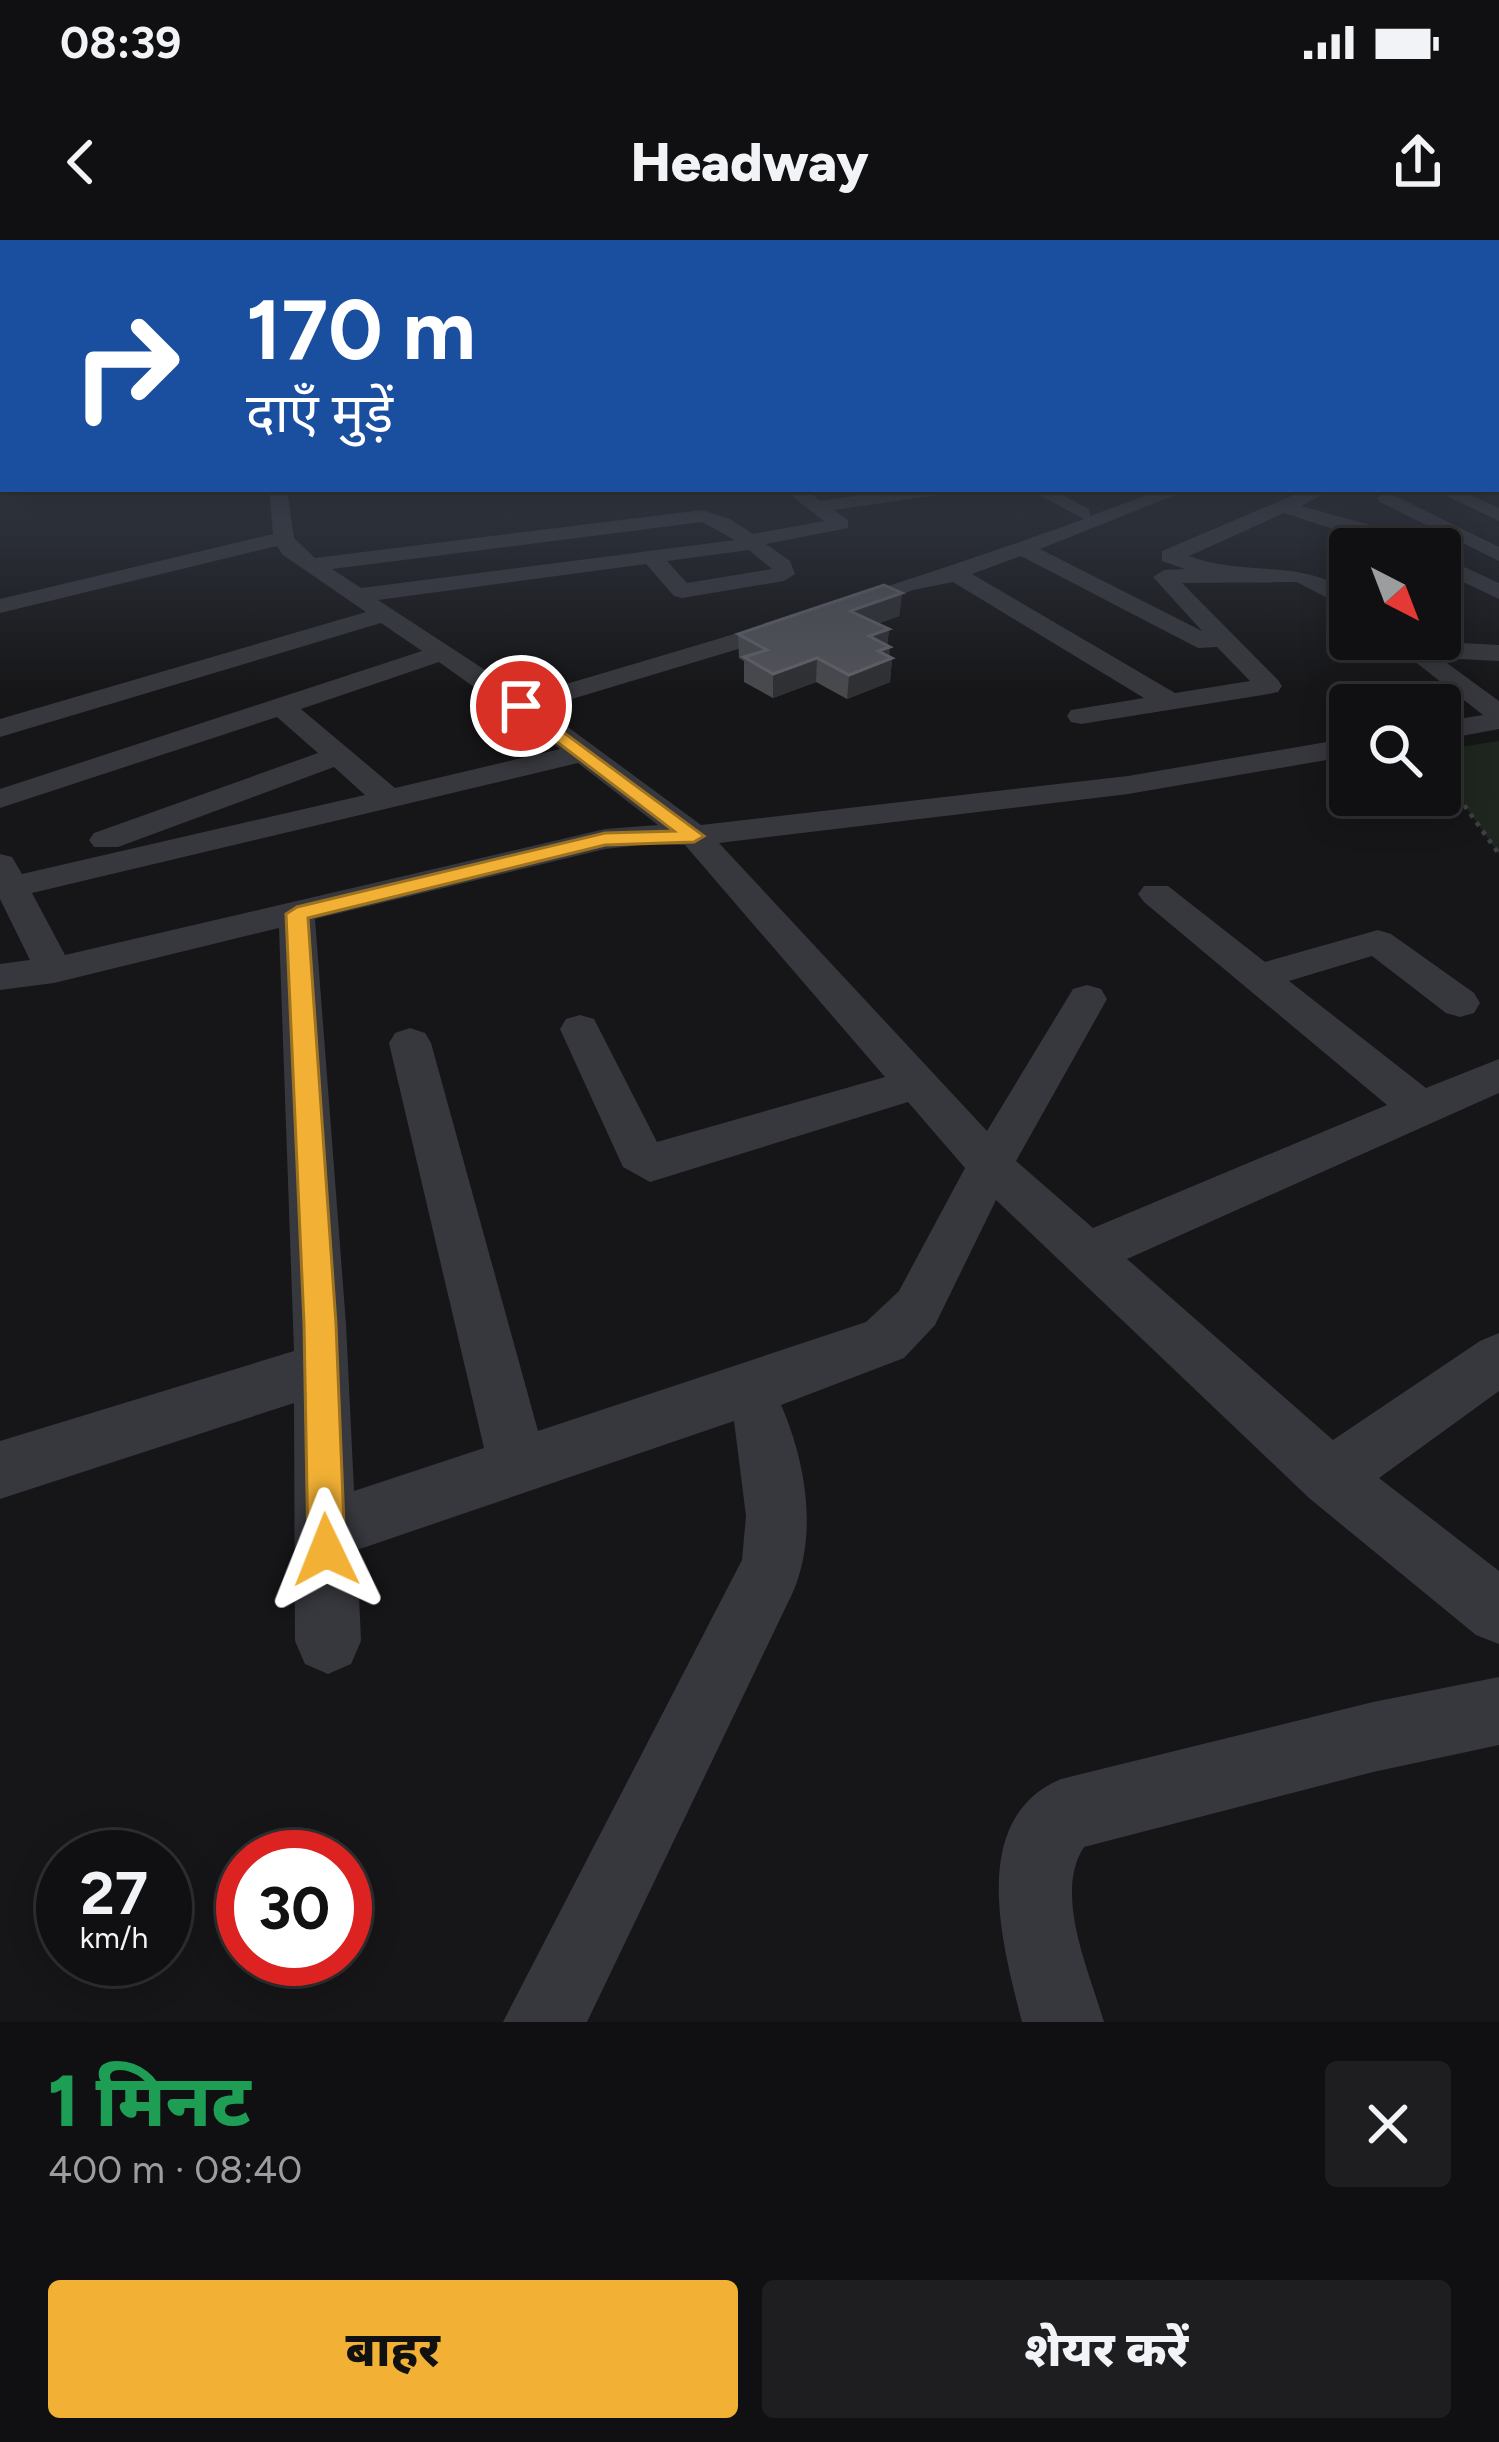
<!DOCTYPE html>
<html lang="hi">
<head>
<meta charset="utf-8">
<style>
  :root { --surface:#101012; --page:#1e1e20; --text:#f1f3f6; --muted:#9c9d9f; --line:#303032; --accent:#f2b134 }
  body { margin:0; font-family:Figtree,"Noto Sans Devanagari",sans-serif; background:var(--page); color:var(--text); height:100vh; display:flex; flex-direction:column; font-size:45px; white-space:nowrap }
  * { box-sizing:border-box; margin:0 }
  p { font-size:39px; color:var(--muted) }
  .icon { flex:none; width:66px; height:66px; fill:none; stroke:currentColor; stroke-width:2; stroke-linecap:round; stroke-linejoin:round }
  .map { position:relative; height:1782px; overflow:hidden }
  .panel { display:flex; flex-direction:column; background:var(--surface); flex:1 }
  .panel>* { flex:none }
  .banner { position:absolute; left:0px; top:0px; width:1500px; height:252px; box-shadow:0 6px 30px #0003,0 0 0 3px var(--line); background:#1a4fa0; color:#fff; overflow:hidden }
  .needle { width:78px; rotate:138deg }
  .tools { position:absolute; left:1329px; top:288px; display:grid; gap:24px }
  .tools a { display:grid; place-items:center; width:132px; height:132px; border-radius:12px; background:var(--surface); box-shadow:0 6px 30px #0003,0 0 0 3px var(--line); font-size:60px }
  .speed { position:absolute; left:36px; top:1590px; display:flex; gap:24px; font-size:60px; font-weight:700; text-align:center }
  .speed>* { display:grid; place-content:center; width:156px; height:156px; border-radius:50%; background:var(--surface); box-shadow:0 6px 30px #0003,0 0 0 3px var(--line); line-height:1 }
  .speed small { font-size:30px; font-weight:400 }
  .speed .limit { border:18px solid #d22; background:#fff; color:#111 }
  .pin { position:absolute; display:grid; place-items:center; width:102px; height:102px; color:#fff; margin:-51px; border:6px solid #fff; border-radius:50%; box-shadow:0 3px 12px #0007 }
  .me { position:absolute; width:132px; margin:-66px; rotate:358deg; stroke-linejoin:round; filter:drop-shadow(0 0 9px #0008) }
  .turn { display:flex; align-items:center; gap:42px; height:252px; padding:0 48px; font-size:54px }
  .turn .icon { width:156px; height:156px; stroke-width:2.5 }
  .turn b { display:block; font-size:84px; line-height:102px }
  .round { display:grid; place-items:center; flex:none; width:126px; height:126px; border-radius:12px; background:var(--page) }
  .summary { display:flex; align-items:center; justify-content:space-between; height:204px; padding:0 48px }
  h1 { font-size:72px; font-weight:800; line-height:90px; color:#1e9e55 }
  .cta { display:flex; gap:24px; margin-top:auto; padding:24px 48px }
  .cta a { flex:1; height:138px; border-radius:12px; background:var(--accent); color:#111; font-size:48px; font-weight:800; line-height:138px; text-align:center }
  .cta a+a { background:var(--page); color:var(--text) }
  .status { display:flex; justify-content:space-between; align-items:center; height:84px; padding:0 60px; background:var(--surface); direction:ltr }
  .status svg { height:33px; fill:currentColor }
  header { display:flex; justify-content:space-between; align-items:center; height:156px; padding:0 48px; background:var(--surface); font-size:54px; font-weight:800 }
  .map>svg:first-child { display:block }
  .green { fill:#1e261f }
  .lines { fill:none; stroke-linecap:round; stroke-linejoin:round }
  .path { stroke:#3d3f44; stroke-width:4.5; stroke-dasharray:4.5 6; stroke-linecap:butt }
  .minor { fill:#37383d; fill-rule:evenodd }
  .wall { fill:#47494d }
  .shaded-wall { fill:#2f3033 }
  .building { fill:#525359; stroke:#5f6168; stroke-width:3 }
  .route { fill:#f2b134; stroke:#9d7322; stroke-width:3 }
</style>
</head>
<body>
<div class="status"><b>08:39</b><svg viewBox="0 0 49 12"><path d="M0 12V9h3v3zM5 12V6h3v6zM10 12V3h3v9zM15 12V0h3v12zM26 1h20v11H26zM47 4h2v5h-2z"/></svg></div>
<header><svg class="icon" aria-label="back" viewBox="0 0 24 24"><path d="M15 5l-7 7 7 7"/></svg>Headway<svg class="icon" aria-label="share" viewBox="0 0 24 24"><path d="M12 15V3M7 8l5-5 5 5M5 13v7h14v-7"/></svg></header>
<div class="map">
<svg width="1499" height="1782" viewBox="0 0 1499 1782">
  <rect width="100%" height="100%" fill="#161618"/>
  <path class="green" d="M1499 501V614L1440 531V510Z"/>
  <g class="lines">
    <path class="path" d="M1440 531 1499 614"/>
    <path class="minor" d="M1497 232H1499V242H1497Z
      M269 249H287L294 298 315 318 702 270 730 279 753 294 824 281 783 249H804L821 261 900 249H947L938 255 834 270 848 280V288L766 304 790 321 795 334 784 341 682 358 674 356 646 324 378 360 525 456C713 401 900 346 1084 279L1028 249H1051L1089 269 1090 276 1164 249H1190L1040 309 1202 391 1153 337 1164 330 1185 329 1162 321V311L1308 249H1333L1301 266 1381 288 1419 305 1423 309H1395L1284 273 1189 316C1244 337 1299 318 1350 352V370L1297 342 1182 343 1278 440 1282 446 1278 452 1269 454 1081 484 1071 482 1067 476 1071 470 1144 458 953 342 913 350 841 378 542 468 701 585 1128 536 1350 498V516L1128 554 719 603 987 891 1073 749 1087 745 1101 749 1107 759 1016 921 1093 988 1387 865 1144 662 1138 654 1144 646H1168L1265 722 1378 690 1391 694 1474 753 1480 763 1474 773 1460 777 1446 773 1372 716 1289 741 1426 848 1499 819V853L1127 1019 1333 1200 1480 1101 1499 1093V1151L1379 1238 1499 1331V1404L1476 1395 1309 1258 996 960 935 1085 904 1118 781 1165C806 1222 818 1294 793 1352L587 1782H503L742 1320 746 1276 734 1181 357 1310 361 1401 351 1424 328 1434 305 1424 295 1401 294 1163 0 1259V1201L294 1111 279 688 54 743 0 750V724L30 720 0 659V614L12 617 22 634 365 555 334 527 118 607H94L89 600 94 593 318 513 277 477 0 568V549L422 411 381 383 0 497V479L366 372 283 315 277 306 0 373V359L273 294ZM702 282 735 300 361 348 332 329ZM749 310 772 329 687 343 667 321ZM1021 316 1198 408 1217 407 1250 441 1175 453 972 334ZM439 422 560 509 395 548 301 469ZM578 523 658 585 605 589 65 715 32 653ZM650 604 685 605 885 837 657 902 594 779 580 775 566 779 560 789 623 927 650 942 908 862 965 928 899 1051 866 1082 538 1191 431 803 425 793 410 788 395 793 389 803 484 1208 354 1251 346 1084 315 679 605 609Z
      M1432 249H1457L1499 268V281Z
      M1387 252 1499 307V321L1380 262 1377 258Z
      M1440 316 1499 343V359L1440 331Z
      M1386 399 1499 405V421L1440 418 1499 461V489L1440 500V482L1483 475Z
      M1499 1437V1505L1373 1532 1084 1607C1053 1654 1090 1733 1104 1782H1022C1003 1707 966 1579 1061 1539L1373 1462Z"/>
  </g>
  <path class="wall" d="M902 353 899 376 877 384 889 389 887 405 889 417 892 418 890 442 847 459 816 442 773 458 744 442V421L739 418 738 394Z"/>
  <path class="shaded-wall" d="M902 353 899 376 848 394 850 371Z
    M889 389 887 408 890 407 889 420 892 418 890 442 847 459 849 435 869 396Z
    M817 418 816 442 773 458V434Z"/>
  <path class="building" d="M884 345 902 353 850 371 889 389 869 396 890 407 878 411 892 418 849 435 817 418 773 434 744 417 767 410 738 394Z"/>
  <linearGradient id="sky" x2="0" y2="1"><stop stop-color="#0c0c0d"/><stop offset="0.45" stop-color="#363c48"/><stop offset="1" stop-color="#363c48" stop-opacity="0"/></linearGradient>
  <rect width="1499" height="451" fill="url(#sky)"/>
  <path class="route" d="M521 461 704 596 694 602 605 605 308 678 336 1084 345 1310 340 1324 326 1329 313 1324 308 1310 304 1084 286 674 297 667 605 593 674 591 515 470 513 466Z"/>
</svg>
<div class="tools">
<a><svg class="needle" viewBox="-14 -14 28 28"><path d="M0-13l5 13h-10z" fill="#e53935"/><path d="M0 13l5-13h-10z" fill="#9c9d9f"/></svg></a>
<a><svg class="icon" aria-label="search" viewBox="0 0 24 24"><circle cx="10" cy="10" r="6"/><path d="M15 15l6 6"/></svg></a>
</div>
<div class="speed"><div>27<small>km/h</small></div><div class="limit">30</div></div>
<div class="pin" style="left:521px;top:466px;background:#d93025"><svg class="icon" aria-label="arrive" viewBox="0 0 24 24"><path d="M6 21V4h12l-3 4 3 4H6"/></svg></div>
<svg class="me" style="left:326px;top:1310px" viewBox="-20 -20 40 40"><path d="M0-17L14 15 0 8-14 15z" fill="#f2b134" stroke="#fff" stroke-width="4"/></svg>
<div class="banner">
<div class="turn"><svg class="icon" aria-label="right" viewBox="0 0 24 24"><path d="M7 20v-9h11M14 6l5 5-5 5"/></svg><div><b>170 m</b>दाएँ मुड़ें</div></div>
</div>
</div>
<section class="panel">
<div class="summary"><div><h1>1 मिनट</h1><p>400 m · 08:40</p></div><a class="round"><svg class="icon" aria-label="close" viewBox="0 0 24 24"><path d="M6 6l12 12M18 6L6 18"/></svg></a></div>
<div class="cta"><a>बाहर</a><a>शेयर करें</a></div>
</section>
</body>
</html>
